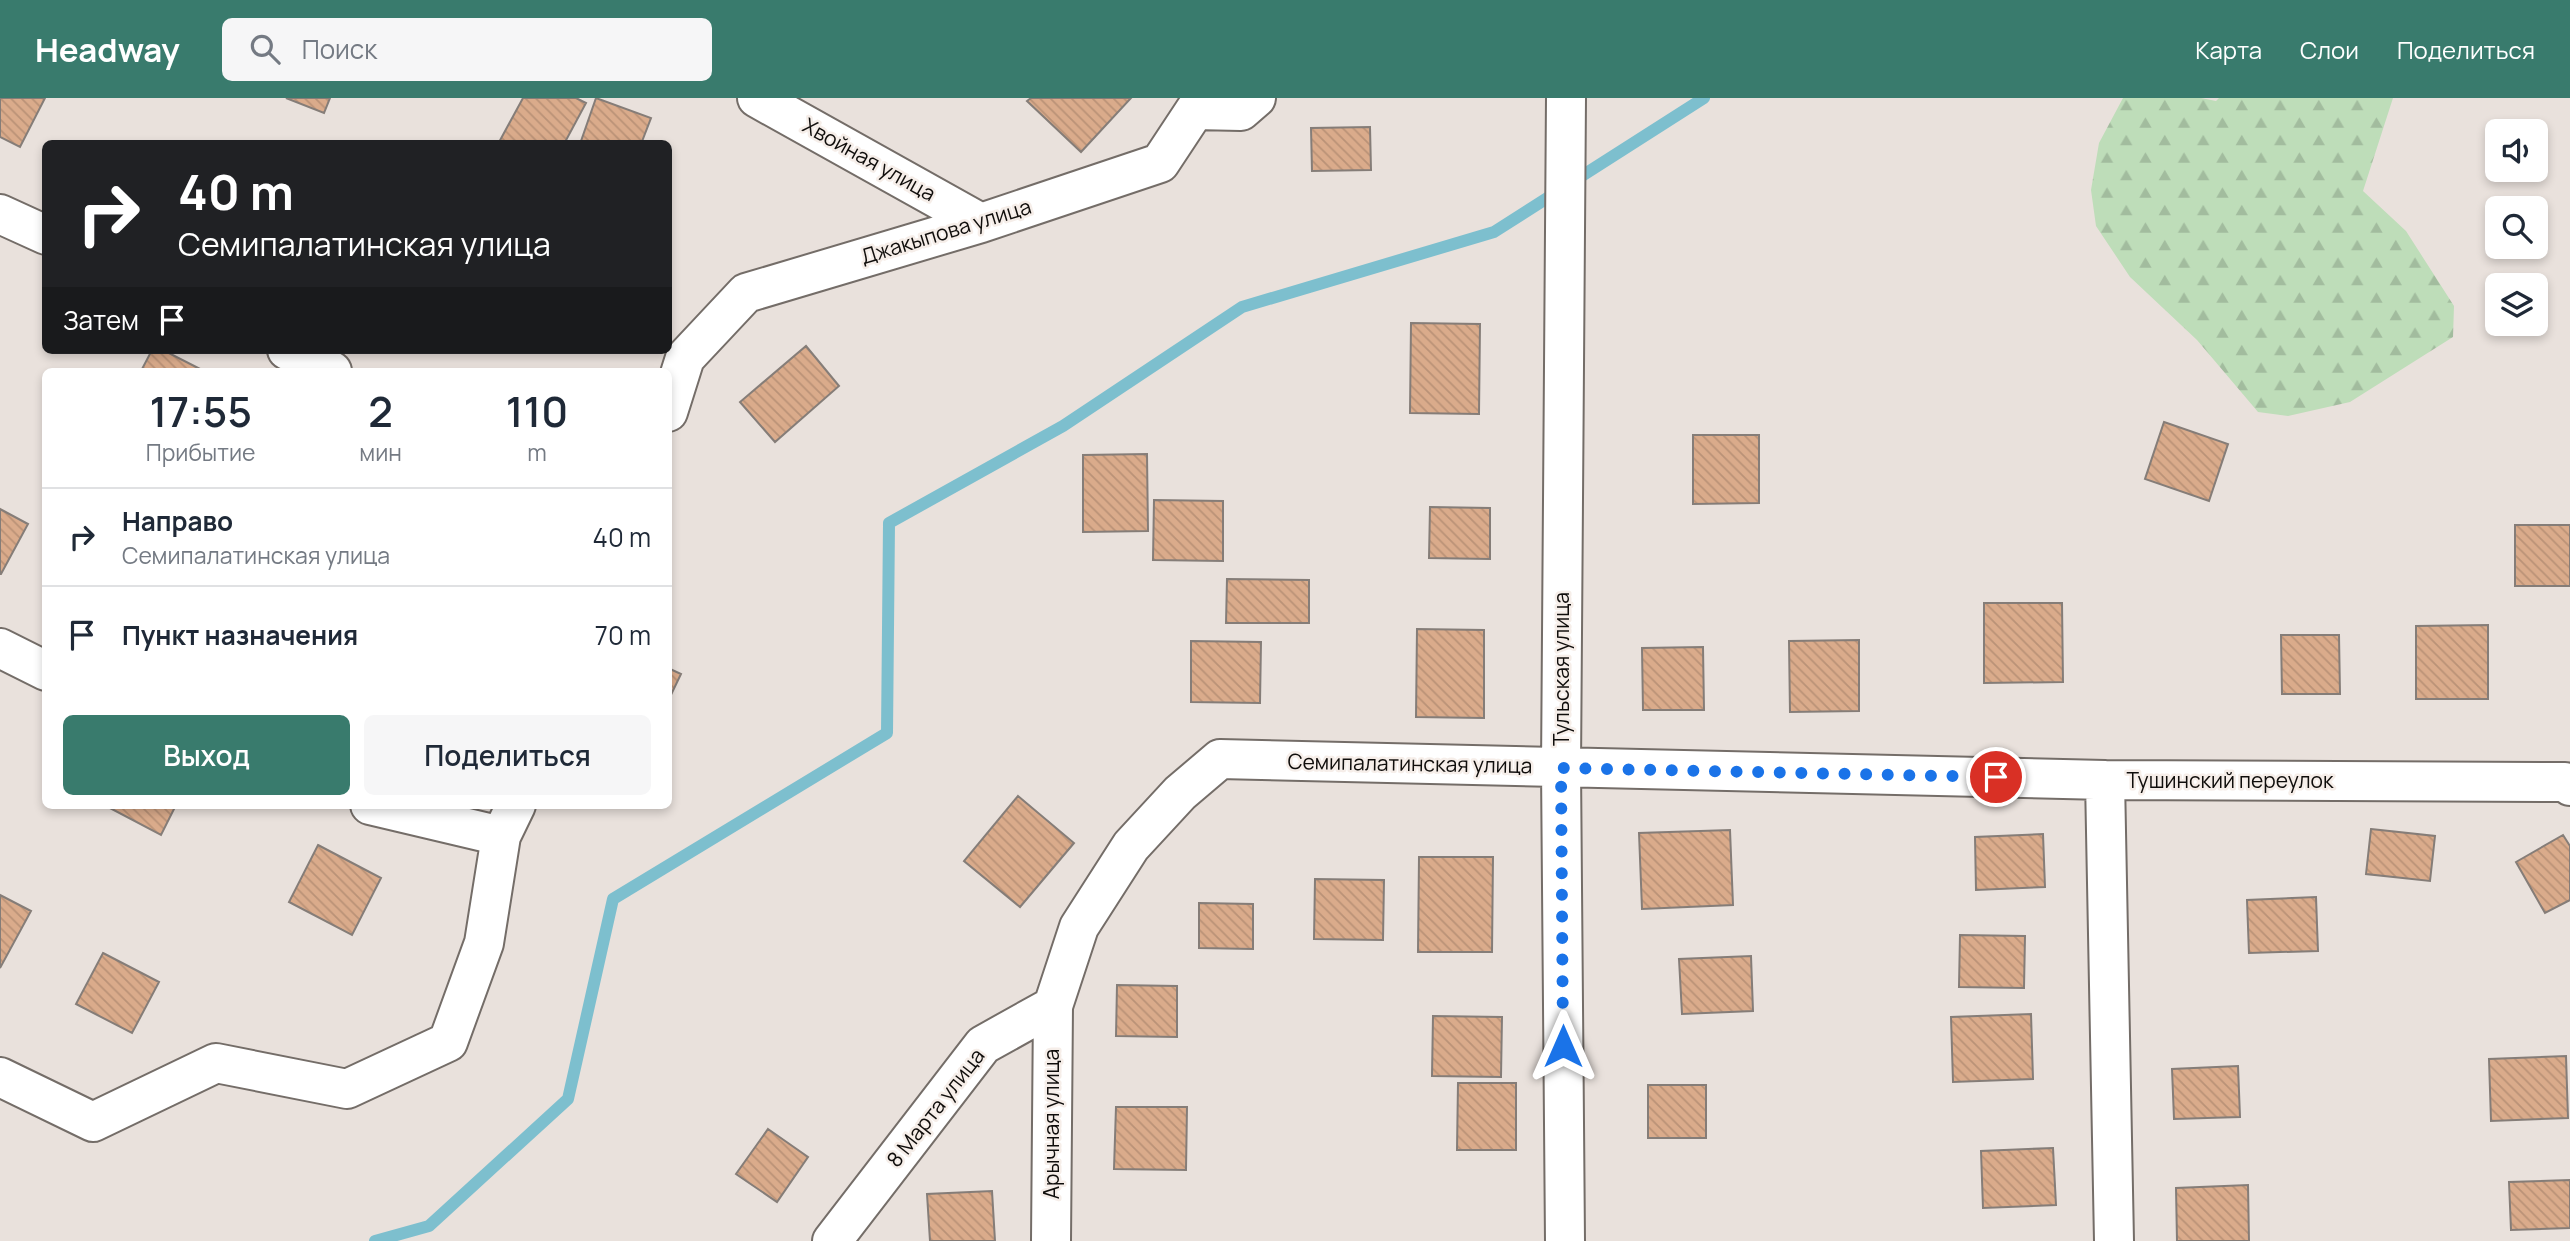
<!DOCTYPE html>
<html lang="ru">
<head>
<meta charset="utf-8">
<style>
  :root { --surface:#fff; --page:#f6f6f7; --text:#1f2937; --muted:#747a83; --line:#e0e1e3; --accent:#397b6d }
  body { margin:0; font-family:Manrope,sans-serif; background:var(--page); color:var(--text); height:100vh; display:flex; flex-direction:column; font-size:26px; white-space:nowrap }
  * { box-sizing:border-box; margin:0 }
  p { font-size:23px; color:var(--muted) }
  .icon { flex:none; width:38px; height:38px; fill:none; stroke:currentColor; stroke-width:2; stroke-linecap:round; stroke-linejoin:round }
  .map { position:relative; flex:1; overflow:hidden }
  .panel { position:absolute; left:42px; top:270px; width:630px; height:441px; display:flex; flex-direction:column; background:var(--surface); border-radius:10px; box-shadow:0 4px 10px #0003 }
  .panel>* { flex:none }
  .top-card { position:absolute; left:42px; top:42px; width:630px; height:214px; border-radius:10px; box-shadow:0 4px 10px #0003; background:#202124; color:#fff; overflow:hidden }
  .buttons { position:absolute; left:2485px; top:21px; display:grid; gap:14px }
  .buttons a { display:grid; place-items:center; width:63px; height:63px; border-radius:10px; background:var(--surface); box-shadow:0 4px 10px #0003; font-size:35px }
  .pin { position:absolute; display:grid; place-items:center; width:60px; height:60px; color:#fff; margin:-30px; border:4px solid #fff; border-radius:50%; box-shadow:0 2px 7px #0007 }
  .me { position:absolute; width:77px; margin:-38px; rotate:0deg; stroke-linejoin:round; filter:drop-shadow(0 0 5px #0008) }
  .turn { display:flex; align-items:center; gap:24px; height:147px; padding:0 21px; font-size:32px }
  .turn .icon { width:91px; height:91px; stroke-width:2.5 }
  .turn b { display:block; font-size:49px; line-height:60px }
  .then { display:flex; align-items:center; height:66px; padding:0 21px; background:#0003; gap:14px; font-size:26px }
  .eta { display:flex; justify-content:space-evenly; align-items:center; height:119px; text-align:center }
  .eta b { font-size:42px; font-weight:600; line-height:49px }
  .cta { display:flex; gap:14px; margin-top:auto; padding:14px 21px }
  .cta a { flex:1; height:80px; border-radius:10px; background:var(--accent); color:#fff; font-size:28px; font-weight:600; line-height:80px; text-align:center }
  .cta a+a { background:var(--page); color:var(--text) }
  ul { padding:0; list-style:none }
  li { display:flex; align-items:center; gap:21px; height:98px; padding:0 21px; border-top:2px solid var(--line) }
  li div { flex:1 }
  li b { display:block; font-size:26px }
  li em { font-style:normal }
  header { display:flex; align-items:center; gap:42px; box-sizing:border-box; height:98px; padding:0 35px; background:var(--accent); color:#fff }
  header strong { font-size:33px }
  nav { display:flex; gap:38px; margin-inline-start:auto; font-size:24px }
  .search { width:490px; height:63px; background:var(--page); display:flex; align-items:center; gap:18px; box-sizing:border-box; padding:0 24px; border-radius:10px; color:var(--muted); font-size:26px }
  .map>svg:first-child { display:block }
  .forest { fill:url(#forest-firs) }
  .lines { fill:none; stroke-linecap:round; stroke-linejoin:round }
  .stream { stroke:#7dbfce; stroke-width:12 }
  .building { fill:url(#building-back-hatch); stroke:#857d78; stroke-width:2 }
  .street-casing { stroke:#746d68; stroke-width:42 }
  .street { stroke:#fff; stroke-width:38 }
  .route { stroke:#1a73e8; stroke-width:12; stroke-dasharray:0 21.6 }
  .labels { text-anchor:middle; stroke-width:5; stroke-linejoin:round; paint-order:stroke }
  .street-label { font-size:21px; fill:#0f0d0b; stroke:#f6eee9 }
</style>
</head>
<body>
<header>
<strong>Headway</strong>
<div class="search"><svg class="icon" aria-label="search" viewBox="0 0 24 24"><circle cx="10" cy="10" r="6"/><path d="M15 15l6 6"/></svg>Поиск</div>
<nav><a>Карта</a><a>Слои</a><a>Поделиться</a></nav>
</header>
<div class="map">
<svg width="2570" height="1143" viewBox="0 0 2570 1143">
  <defs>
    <pattern id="forest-firs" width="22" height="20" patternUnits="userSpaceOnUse" patternTransform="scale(1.75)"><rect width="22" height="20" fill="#beddb9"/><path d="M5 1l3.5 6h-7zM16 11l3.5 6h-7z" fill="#a2bc9e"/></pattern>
    <pattern id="building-back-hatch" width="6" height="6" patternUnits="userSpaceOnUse" patternTransform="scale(1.75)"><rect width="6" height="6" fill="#daab8b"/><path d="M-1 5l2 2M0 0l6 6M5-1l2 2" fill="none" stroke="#ba9277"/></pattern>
  </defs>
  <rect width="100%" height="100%" fill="#e9e1dc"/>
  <path class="forest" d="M2123 0H2201L2216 3 2219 0H2393L2363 93 2406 133 2454 208 2453 239 2350 304 2288 318 2258 314 2197 242 2130 179 2096 128 2091 92 2099 45Z"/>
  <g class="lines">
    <path class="stream" d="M375 1143 429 1128 568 1001 613 801 887 635 889 425 1063 328 1242 209 1494 134 1704 0"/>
  </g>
  <path class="building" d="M0 0H45L20 49 0 39Z
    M286 0H330L324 15Z
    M523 0H576L586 5 564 46H498Z
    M596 0 651 20 641 46H580Z
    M1031 0H1131L1081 54 1027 3Z
    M1370 29 1371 72 1312 73 1311 30Z
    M1411 225 1480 226 1479 316 1410 315Z
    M806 248 839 288 775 344 740 304Z
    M152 252H163L204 273H141Z
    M2164 324 2228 346 2209 403 2145 381Z
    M1693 337H1759V405L1693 406Z
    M1147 356 1148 433 1083 434V357Z
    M1154 402 1223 403V463L1153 462Z
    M1430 409 1490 410V461L1429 460Z
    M0 411 28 426 1 476H0Z
    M2515 427H2570V488H2515Z
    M1227 481 1309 482V525H1226Z
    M1984 505H2062L2063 584 1984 585Z
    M2488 527V601H2416V528Z
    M1417 531 1484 532V620L1416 619Z
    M2281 537H2339L2340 596H2282Z
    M1859 542V613L1790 614 1789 543Z
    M1191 543 1261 544 1260 605 1191 604Z
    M1703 549 1704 612H1643L1642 550Z
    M668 570 681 576 668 603Z
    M1018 698 1074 745 1020 809 964 763Z
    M109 707H176L161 737 108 709Z
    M2371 731 2435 738 2430 783 2366 776Z
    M1730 732 1733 807 1642 811 1639 735Z
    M2043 736 2045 789 1976 792 1975 739Z
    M2563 737 2570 748V802L2545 815 2516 764Z
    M318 747 381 780 352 837 289 804Z
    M1419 759H1493L1492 854H1418Z
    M1315 781 1384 782 1383 842 1314 841Z
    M0 797 31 813 0 870Z
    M2316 799 2318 853 2249 855 2247 802Z
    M1199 805 1253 806V851L1199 850Z
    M1960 837 2025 838 2024 890 1959 889Z
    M103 855 159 884 132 935 76 906Z
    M1751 858 1753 913 1682 916 1679 861Z
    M1117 887 1177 888V939L1116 938Z
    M2031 916 2033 981 1953 984 1951 919Z
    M1433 918 1502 919 1501 979 1432 978Z
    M2566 958 2568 1020 2491 1023 2489 961Z
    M2238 968 2240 1019 2174 1021 2172 971Z
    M1458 985H1516V1052H1457Z
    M1648 987H1706V1040H1648Z
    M1116 1009H1187L1186 1072 1114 1071Z
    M768 1031 808 1059 777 1104 736 1076Z
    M2053 1050 2056 1107 1983 1110 1981 1053Z
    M2570 1082V1130L2511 1132 2509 1084Z
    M2248 1087 2249 1143H2177L2176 1090Z
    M992 1093 995 1143H930L927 1096Z"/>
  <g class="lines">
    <g class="street-casing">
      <path id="street" d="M757 0 981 125
        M0 116 46 137
        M287 252 332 273
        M668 314 685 260 746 195 981 125 1160 65 1195 12 1241 13 1256 0
        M0 550 46 573
        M370 707 501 738
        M0 979 93 1024 216 965 347 991 448 944 484 845 501 738 516 707
        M832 1143 983 947 1053 908 1079 829 1131 748 1180 695 1220 661 2105 682
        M1051 1143 1053 908
        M1565 1143 1561 670 1566 0
        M2114 1143 2105 682 2565 684 2570 688"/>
    </g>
    <use href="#street" class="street"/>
  </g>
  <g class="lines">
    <path class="route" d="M1563 948 1561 670 1996 679"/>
  </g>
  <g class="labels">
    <g class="street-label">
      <text transform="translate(869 62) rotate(29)" y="7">Хвойная улица</text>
      <text transform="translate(946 134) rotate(-17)" y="7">Джакыпова улица</text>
      <text transform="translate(1562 571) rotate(-90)" y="7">Тульская улица</text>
      <text transform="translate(1410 666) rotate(1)" y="7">Семипалатинская улица</text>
      <text x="2230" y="690">Тушинский переулок</text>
      <text transform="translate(936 1010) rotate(-52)" y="7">8 Марта улица</text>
      <text transform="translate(1052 1026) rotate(-90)" y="7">Арычная улица</text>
    </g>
  </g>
</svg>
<div class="buttons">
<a><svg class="icon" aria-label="sound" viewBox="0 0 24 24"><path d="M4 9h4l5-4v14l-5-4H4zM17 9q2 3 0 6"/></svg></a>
<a><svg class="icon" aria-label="search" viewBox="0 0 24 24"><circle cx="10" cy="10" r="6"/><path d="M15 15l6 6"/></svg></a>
<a><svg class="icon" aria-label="layers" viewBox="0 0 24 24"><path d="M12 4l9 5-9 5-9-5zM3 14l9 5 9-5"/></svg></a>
</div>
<div class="pin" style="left:1996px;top:679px;background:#d93025"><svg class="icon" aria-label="arrive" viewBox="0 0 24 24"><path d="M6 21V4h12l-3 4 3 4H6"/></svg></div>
<svg class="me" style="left:1563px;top:948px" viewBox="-20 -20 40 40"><path d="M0-17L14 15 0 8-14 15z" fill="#1a73e8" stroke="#fff" stroke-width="4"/></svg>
<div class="top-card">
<div class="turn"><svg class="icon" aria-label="right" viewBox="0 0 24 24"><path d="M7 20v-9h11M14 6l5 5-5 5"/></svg><div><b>40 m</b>Семипалатинская улица</div></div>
<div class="then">Затем<svg class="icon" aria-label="arrive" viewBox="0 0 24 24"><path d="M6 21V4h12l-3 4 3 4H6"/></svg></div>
</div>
<section class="panel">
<div class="eta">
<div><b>17:55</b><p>Прибытие</p></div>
<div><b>2</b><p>мин</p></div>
<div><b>110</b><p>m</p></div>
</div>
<ul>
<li><svg class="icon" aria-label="right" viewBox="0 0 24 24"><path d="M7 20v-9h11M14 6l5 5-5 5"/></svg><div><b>Направо</b><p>Семипалатинская улица</p></div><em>40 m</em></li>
<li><svg class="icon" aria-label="arrive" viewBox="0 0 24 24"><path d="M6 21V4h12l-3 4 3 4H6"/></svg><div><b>Пункт назначения</b></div><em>70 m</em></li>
</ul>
<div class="cta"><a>Выход</a><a>Поделиться</a></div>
</section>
</div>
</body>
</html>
